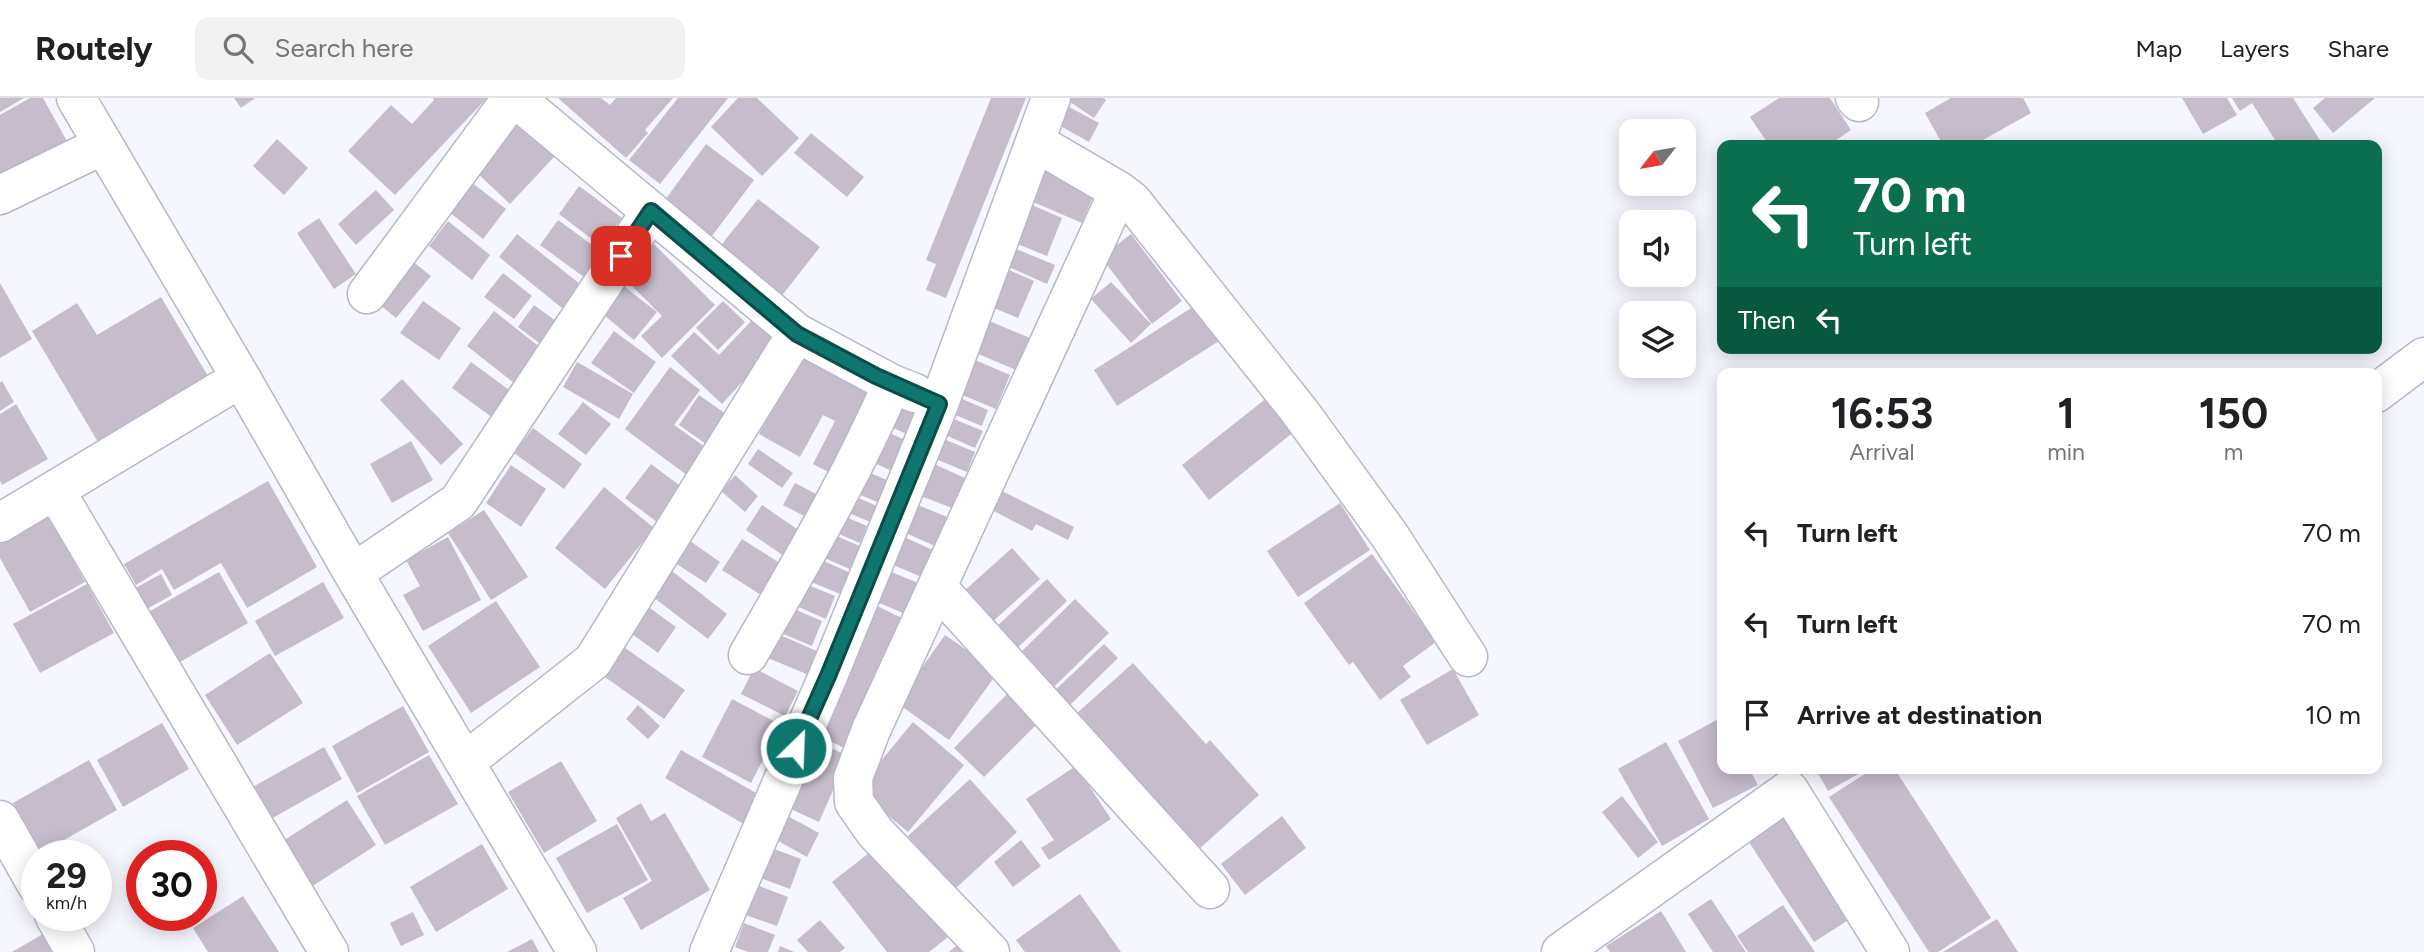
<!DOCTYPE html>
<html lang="en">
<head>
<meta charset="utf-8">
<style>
  :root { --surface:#fff; --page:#f2f2f2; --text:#202124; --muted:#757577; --line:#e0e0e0 }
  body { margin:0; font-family:Figtree,sans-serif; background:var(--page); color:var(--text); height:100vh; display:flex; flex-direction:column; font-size:26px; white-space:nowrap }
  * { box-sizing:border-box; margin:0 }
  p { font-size:23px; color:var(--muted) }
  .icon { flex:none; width:38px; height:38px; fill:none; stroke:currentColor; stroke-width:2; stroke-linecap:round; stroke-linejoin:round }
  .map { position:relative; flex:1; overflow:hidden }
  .details { position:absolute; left:1717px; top:270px; width:665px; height:406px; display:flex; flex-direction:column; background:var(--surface); border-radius:14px; box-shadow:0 4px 18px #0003 }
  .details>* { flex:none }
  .top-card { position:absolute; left:1717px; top:42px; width:665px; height:214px; border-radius:14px; box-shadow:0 4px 18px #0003; background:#0b6e4f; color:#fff; overflow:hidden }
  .needle { width:46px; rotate:239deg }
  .tools { position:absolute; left:1619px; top:21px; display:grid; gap:14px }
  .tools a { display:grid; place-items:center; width:77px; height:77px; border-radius:14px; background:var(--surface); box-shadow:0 4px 18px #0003; font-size:35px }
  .speed { position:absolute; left:21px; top:742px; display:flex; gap:14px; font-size:35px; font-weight:700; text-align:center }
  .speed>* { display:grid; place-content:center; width:91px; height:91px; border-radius:50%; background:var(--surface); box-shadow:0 4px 18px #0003; line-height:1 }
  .speed small { font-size:18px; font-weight:400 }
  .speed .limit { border:10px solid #d22; background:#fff; color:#111 }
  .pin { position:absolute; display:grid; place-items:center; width:60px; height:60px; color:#fff; margin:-30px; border-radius:14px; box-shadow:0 4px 10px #0006 }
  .me { position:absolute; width:77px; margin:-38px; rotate:24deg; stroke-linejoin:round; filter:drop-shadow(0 0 5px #0008) }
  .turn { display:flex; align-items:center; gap:24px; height:147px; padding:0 21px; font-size:32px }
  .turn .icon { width:91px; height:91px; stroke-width:2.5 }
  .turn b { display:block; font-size:49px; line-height:60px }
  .then { display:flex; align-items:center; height:66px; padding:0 21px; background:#0003; gap:14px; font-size:26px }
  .eta { display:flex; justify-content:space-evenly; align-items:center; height:119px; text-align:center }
  .eta b { font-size:42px; font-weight:700; line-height:49px }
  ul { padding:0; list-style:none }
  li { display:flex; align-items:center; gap:21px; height:91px; padding:0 21px }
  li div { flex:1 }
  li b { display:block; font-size:26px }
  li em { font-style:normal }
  header { display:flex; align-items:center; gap:42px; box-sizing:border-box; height:98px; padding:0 35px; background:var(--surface); border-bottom:2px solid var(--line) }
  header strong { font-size:33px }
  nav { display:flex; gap:38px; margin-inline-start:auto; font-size:24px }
  .search { width:490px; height:63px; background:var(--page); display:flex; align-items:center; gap:18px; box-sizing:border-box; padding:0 24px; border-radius:14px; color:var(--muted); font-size:26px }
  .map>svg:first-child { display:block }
  .building { fill:#c6bccc }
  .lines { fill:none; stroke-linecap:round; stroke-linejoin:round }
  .minor-casing { stroke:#b6b8ca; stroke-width:41 }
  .minor { stroke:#fff; stroke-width:38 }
  .route-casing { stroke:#0a4d48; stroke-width:18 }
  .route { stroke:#0f766e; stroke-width:12 }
</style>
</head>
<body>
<header>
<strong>Routely</strong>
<div class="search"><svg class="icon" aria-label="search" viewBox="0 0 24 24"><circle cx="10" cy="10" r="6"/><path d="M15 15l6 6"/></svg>Search here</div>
<nav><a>Map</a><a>Layers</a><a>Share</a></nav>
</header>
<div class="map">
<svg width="2424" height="854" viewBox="0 0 2424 854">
  <rect width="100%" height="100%" fill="#f5f6fe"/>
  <path class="building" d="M0 0H24L0 14Z
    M30 0H43L68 45 0 84V17Z
    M234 0H255L241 10Z
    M433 0H487L395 97 348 53 391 7 412 26 434 2Z
    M558 0H601L610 7 616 0H673L645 32 648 35 626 60Z
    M678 0H728L660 86 629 62Z
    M738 0H757L799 40 762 78 711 29Z
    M991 0H1026L946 200 926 192 936 166 926 162Z
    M1064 0H1103L1106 2 1094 20Z
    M1779 0H1830L1851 32 1829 47H1769L1750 19Z
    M1951 0H2023L2031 15 1974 47H1943L1925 15Z
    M2182 0H2227L2237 17 2203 36Z
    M2232 0H2293L2323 47H2278L2252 5 2240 13Z
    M2325 0H2375L2333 35 2313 10Z
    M1060 4 1099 25 1089 44 1050 22Z
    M520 24 555 58 510 106 474 72Z
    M811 35 864 79 847 99 794 55Z
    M277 41 308 70 284 97 253 68Z
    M706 46 754 82 709 142 662 106Z
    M1040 63 1098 87 1082 125 1024 100Z
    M471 84 506 111 483 141 448 113Z
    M579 88 622 120 601 148 559 116Z
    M376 92 394 112 356 147 338 126Z
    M758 101 820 149 780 200 718 151Z
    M1027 105 1062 120 1047 158 1012 144Z
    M319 120 356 176 334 191 297 135Z
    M558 122 602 154 584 179 540 147Z
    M448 123 490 157 472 182 429 148Z
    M517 136 580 186 562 210 499 159Z
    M1131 136 1182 203 1152 226 1101 159Z
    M654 146 715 207 662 260 641 238 662 218 622 178Z
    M1009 148 1055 167 1047 186 1002 166Z
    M407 159 431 178 396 220 373 201Z
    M998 167 1034 183 1018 220 982 205Z
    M503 175 532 198 514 221 484 199Z
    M1111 184 1151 226 1131 245 1091 201Z
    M0 185 32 241 0 260Z
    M621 186 657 214 634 242 599 213Z
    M161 199 208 278 98 344 32 233 77 205 97 237Z
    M423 203 461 230 439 262 400 235Z
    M723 203 745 224 718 252 696 230Z
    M534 207 560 226 543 248 518 229Z
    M1196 207 1219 243 1117 308 1094 272Z
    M494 213 541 250 514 285 467 248Z
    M754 220 779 244 722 306 671 258 694 234 719 257Z
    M982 220 1030 240 1016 272 969 252Z
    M614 233 656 264 634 295 591 265Z
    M800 256 877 296 834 377 813 366 835 323 823 317 800 359 759 336Z
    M968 259 1010 277 996 311 953 293Z
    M471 264 512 294 493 320 452 290Z
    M577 264 633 296 619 321 563 289Z
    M670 269 700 292 674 327 708 351 688 378 625 331Z
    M402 281 463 346 441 367 380 302Z
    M2 283 14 304 0 313V285Z
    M699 297 726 316 706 346 679 327Z
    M892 298 919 308 907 336 881 325Z
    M955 298 988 312 982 328 948 314Z
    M1268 299 1295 333 1209 402 1182 367Z
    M583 304 611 326 586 357 558 336Z
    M16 306 48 361 2 387 0 383V316Z
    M949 319 983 333 975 350 943 336Z
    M533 330 582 366 564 391 514 355Z
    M878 330 912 345 899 376 865 361Z
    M941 340 975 354 967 374 933 360Z
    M411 343 433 382 392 405 370 366Z
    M758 351 793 375 782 390 748 366Z
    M651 366 683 390 657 424 625 400Z
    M934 366 965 380 952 410 921 398Z
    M511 367 546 391 521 429 486 405Z
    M861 371 896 386 887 408 851 393Z
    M735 377 758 398 745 414 721 393Z
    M268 383 317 469 247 510 221 465 174 492 162 471 136 487 124 466Z
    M795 385 820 398 808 420 783 407Z
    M604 389 654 430 605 491 555 450Z
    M1002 393 1074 429 1068 442 1036 426 1032 433 992 412Z
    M851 397 882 410 875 426 844 413Z
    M913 405 947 419 935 448 901 433Z
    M1340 405 1370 452 1298 499 1267 453Z
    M762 407 800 433 784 458 746 432Z
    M484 412 528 479 491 502 448 435Z
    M46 413 85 484 30 514 0 460V439Z
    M839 416 867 428 860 445 832 433Z
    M827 434 862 449 852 472 818 457Z
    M448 439 481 502 423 533 403 497 420 488 406 462Z
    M904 439 935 453 924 480 893 467Z
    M742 441 781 466 761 497 722 472Z
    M690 443 720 464 706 485 675 465Z
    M1012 450 1040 481 990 526 962 495Z
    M1372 456 1436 544 1403 568 1411 579 1380 602 1353 564 1349 567 1304 505Z
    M819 461 853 476 845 498 809 483Z
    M668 470 727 516 708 541 649 496Z
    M889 473 923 487 910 518 877 504Z
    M219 474 248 525 173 568 143 517Z
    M161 476 172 497 145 512 134 491Z
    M1047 481 1067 503 1013 554 993 532Z
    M323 484 344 520 275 558 255 523Z
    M803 485 835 498 826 521 794 507Z
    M87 486 114 535 40 575 13 526Z
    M1075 501 1109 535 1052 591 1019 556Z
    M639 502 676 529 658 555 621 528Z
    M496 503 540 569 471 615 428 548Z
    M873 506 910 524 848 652 812 634Z
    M787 508 822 523 812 548 776 533Z
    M773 534 819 554 809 577 763 558Z
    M945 537 998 574 949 642 897 605Z
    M618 545 685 592 664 621 598 574Z
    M1104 546 1118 560 1068 609 1053 594Z
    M270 555 303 605 237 647 205 597Z
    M1133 565 1206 646 1210 642 1259 697 1198 752 1076 616Z
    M754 570 798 593 785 618 741 596Z
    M1453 571 1479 617 1427 647 1400 602Z
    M1012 591 1042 621 984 679 954 650Z
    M732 601 781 627 751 685 702 659Z
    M638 607 660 628 648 641 626 621Z
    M403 608 429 654 357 695 332 648Z
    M1722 619V670H1749L1758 687 1713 710 1678 643Z
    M913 624 964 667 908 734 857 692Z
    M162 625 189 671 123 709 97 662Z
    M810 640 848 658 819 724 780 706Z
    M1666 644 1709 721 1662 748 1618 671Z
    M324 649 342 681 269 722 251 690Z
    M681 652 763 699 747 728 665 680Z
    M429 657 458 706 385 747 357 698Z
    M89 662 117 712 41 755 13 705Z
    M561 663 597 723 544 755 508 694Z
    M1076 668 1111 721 1049 762 1041 750 1054 742 1026 701Z
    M1815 670H1869L1828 693Z
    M1874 670H1894L1991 820 1938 854H1929L1829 699Z
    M970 681 1017 734 955 791 908 738Z
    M1622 698 1658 744 1638 760 1602 714Z
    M347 702 376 747 305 793 275 748Z
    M641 705 651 723 665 715 710 792 641 832 623 800 652 783 616 720Z
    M1781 715 1850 821 1814 844 1745 738Z
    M784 716 819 735 807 759 771 739Z
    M1282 718 1306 750 1245 797 1221 766Z
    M617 726 648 782 587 815 556 760Z
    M1021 742 1041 768 1013 789 994 764Z
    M482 746 508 791 436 834 410 789Z
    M766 748 801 761 790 791 755 778Z
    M878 748 948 839 929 854H887L832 784Z
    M754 786 788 799 777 828 743 816Z
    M1080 796 1121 854H1025L1016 842Z
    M243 798 279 854H208L193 830Z
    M1711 801 1746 854H1713L1688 816Z
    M1783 807 1815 854H1748L1737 838Z
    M1661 813 1686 854H1610L1606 848Z
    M413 814 424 837 401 848 390 825Z
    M1997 821 2018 854H1943Z
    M820 822 845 850 840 854H808L797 842Z
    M744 825 775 837 768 854H748L735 849Z
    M43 836 53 854H12Z
    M968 838 982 854H949Z
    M532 841 539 854H507Z
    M780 848 794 854H778Z"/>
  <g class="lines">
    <g class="minor-casing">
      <path id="minor" d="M76 0 241 280 353 475 577 854
        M515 0 797 235 892 286
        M1855 0 1859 4
        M1035 44 1119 93 1132 103 1300 314 1390 438 1468 559
        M0 97 103 47
        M367 196 512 0
        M2376 295 2424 259
        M55 392 329 854
        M0 425 241 280
        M353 475 458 404 651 113
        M937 489 1210 791
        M748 557C799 469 851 380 892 286L915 295
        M465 664 593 563 797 235
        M0 722 37 787
        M54 817 75 854
        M709 854 828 578 939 306 1051 0
        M990 854 875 734 854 704 853 680 871 632 1119 93
        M1561 854 1789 692 1890 854"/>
    </g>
    <use href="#minor" class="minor"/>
  </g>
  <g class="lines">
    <g class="route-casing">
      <path id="route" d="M621 158 651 113 797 236 876 278 939 306 828 578 796 650"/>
    </g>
    <use href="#route" class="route"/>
  </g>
</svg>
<div class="tools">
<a><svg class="needle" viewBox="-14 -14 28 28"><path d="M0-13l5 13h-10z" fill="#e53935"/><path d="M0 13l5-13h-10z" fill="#757577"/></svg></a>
<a><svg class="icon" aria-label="sound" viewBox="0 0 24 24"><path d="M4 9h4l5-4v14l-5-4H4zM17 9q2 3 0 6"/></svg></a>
<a><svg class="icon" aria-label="layers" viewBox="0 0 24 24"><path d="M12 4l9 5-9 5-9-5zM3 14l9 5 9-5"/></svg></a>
</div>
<div class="speed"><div>29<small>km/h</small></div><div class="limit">30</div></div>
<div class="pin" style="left:621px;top:158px;background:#d93025"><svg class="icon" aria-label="arrive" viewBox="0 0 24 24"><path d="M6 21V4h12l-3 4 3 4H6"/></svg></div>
<svg class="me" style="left:796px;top:650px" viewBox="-20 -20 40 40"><circle r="17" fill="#0f766e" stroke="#fff" stroke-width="3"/><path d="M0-11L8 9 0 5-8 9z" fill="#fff"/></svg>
<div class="top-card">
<div class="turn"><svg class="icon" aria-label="left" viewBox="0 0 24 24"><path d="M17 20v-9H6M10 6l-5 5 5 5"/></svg><div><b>70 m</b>Turn left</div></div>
<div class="then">Then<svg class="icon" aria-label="left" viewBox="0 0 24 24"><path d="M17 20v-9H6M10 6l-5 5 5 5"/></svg></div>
</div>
<section class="details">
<div class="eta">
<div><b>16:53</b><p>Arrival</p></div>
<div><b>1</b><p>min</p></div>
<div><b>150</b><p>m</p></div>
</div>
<ul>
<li><svg class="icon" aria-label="left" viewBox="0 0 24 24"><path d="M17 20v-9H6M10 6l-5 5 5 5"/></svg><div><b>Turn left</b></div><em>70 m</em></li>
<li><svg class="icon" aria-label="left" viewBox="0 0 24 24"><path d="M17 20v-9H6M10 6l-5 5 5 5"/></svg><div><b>Turn left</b></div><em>70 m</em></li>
<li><svg class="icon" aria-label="arrive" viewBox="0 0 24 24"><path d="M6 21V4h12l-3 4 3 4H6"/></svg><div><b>Arrive at destination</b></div><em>10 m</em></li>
</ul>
</section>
</div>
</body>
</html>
